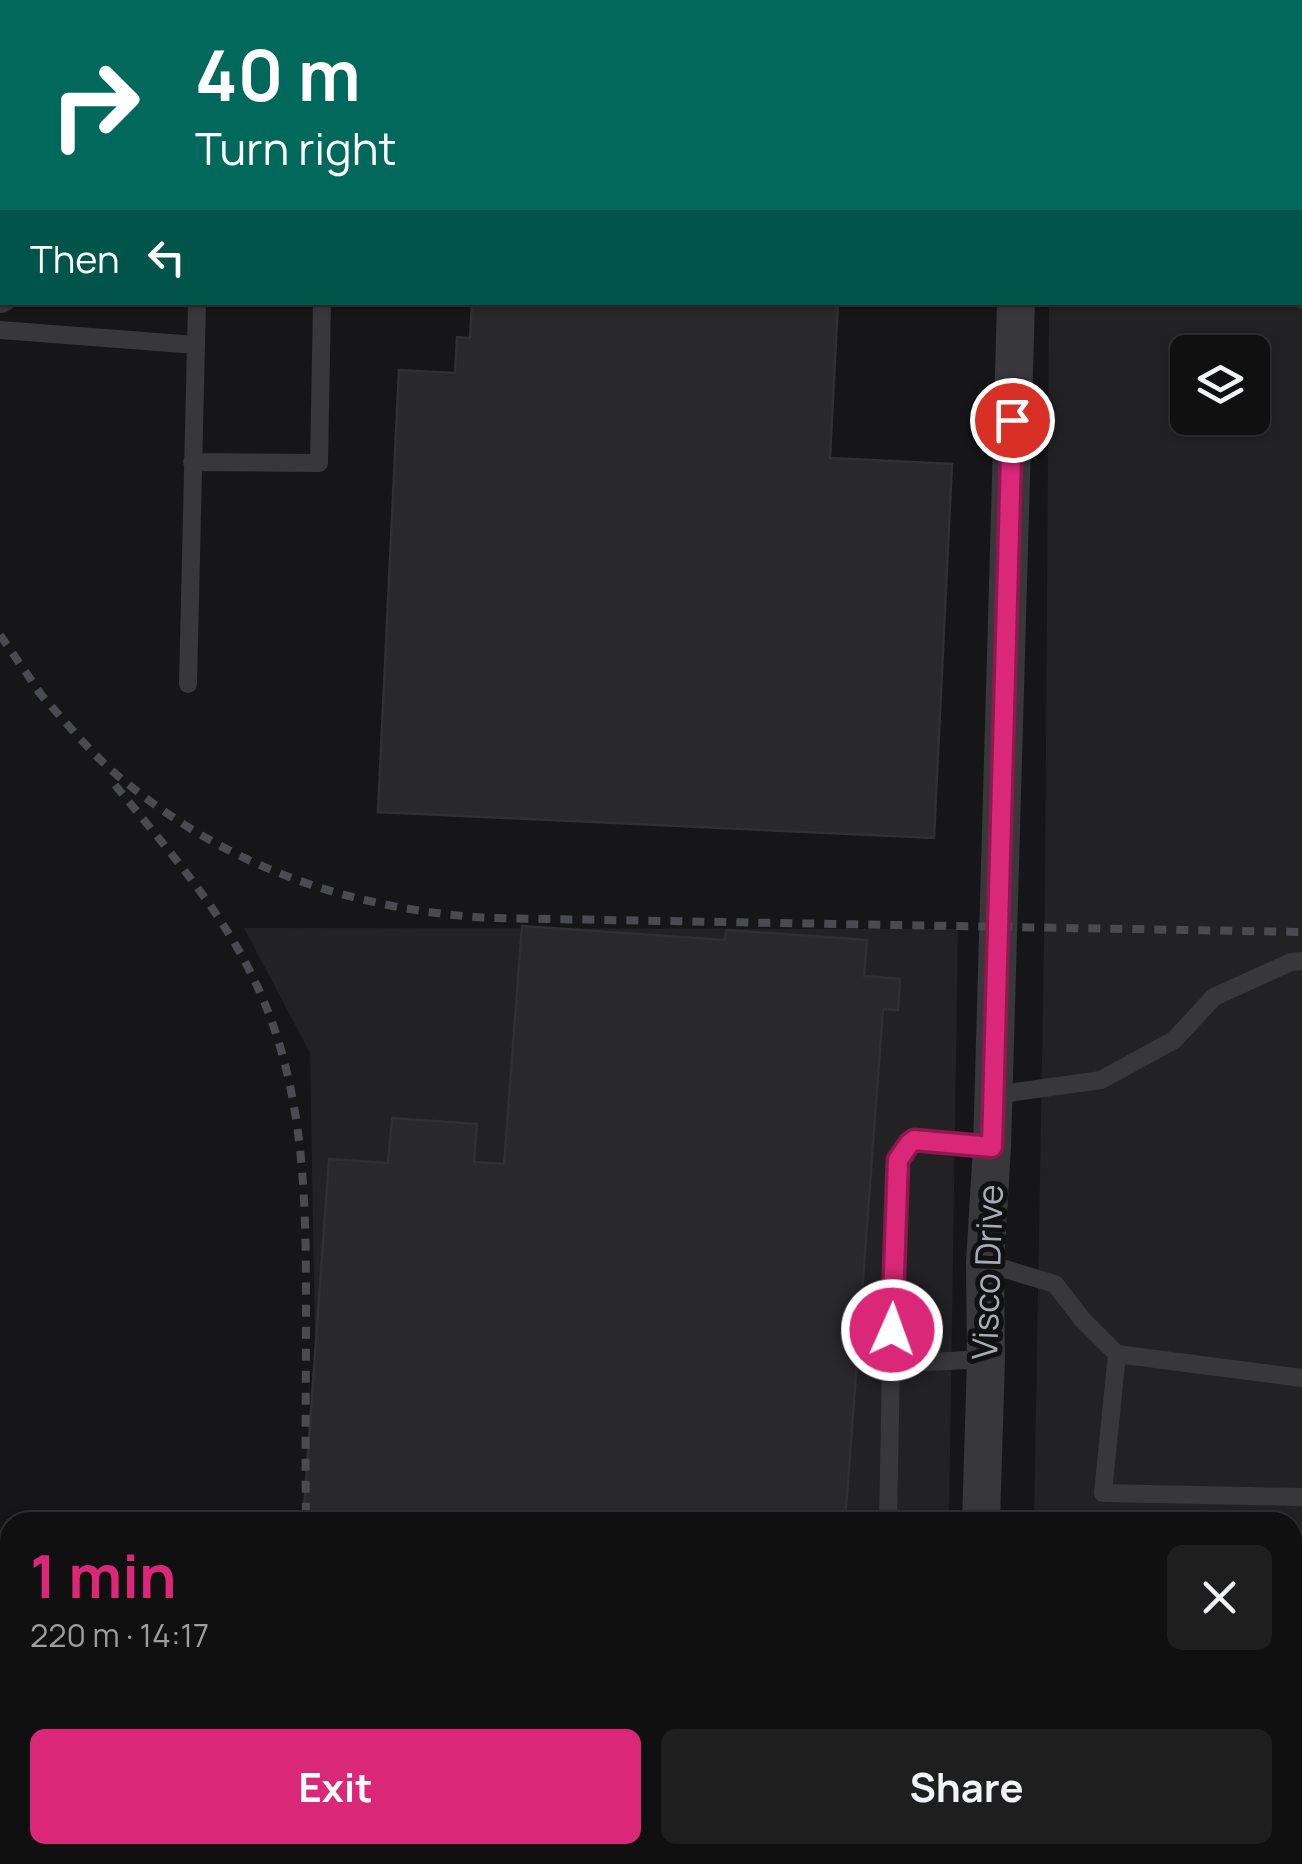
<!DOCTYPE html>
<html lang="en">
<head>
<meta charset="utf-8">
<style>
  :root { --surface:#101011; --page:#1e1e1f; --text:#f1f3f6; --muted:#9c9d9f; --line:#303031; --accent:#db2777 }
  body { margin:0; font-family:Manrope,sans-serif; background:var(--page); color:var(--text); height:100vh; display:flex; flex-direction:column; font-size:38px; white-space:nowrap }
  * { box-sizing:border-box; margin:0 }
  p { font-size:32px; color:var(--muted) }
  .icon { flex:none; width:55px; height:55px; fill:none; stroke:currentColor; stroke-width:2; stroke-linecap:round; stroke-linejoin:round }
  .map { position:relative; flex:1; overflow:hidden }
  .panel { position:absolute; left:0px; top:1512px; width:1302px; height:352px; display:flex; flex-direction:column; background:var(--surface); border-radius:30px 30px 0 0; box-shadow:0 2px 8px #0004,0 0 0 2px var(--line) }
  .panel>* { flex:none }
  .guide { position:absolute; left:0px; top:0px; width:1302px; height:305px; box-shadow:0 2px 8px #0004,0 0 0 2px var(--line); background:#00695c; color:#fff; overflow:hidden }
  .controls { position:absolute; left:1170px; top:335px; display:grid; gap:20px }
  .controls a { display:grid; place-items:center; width:100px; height:100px; border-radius:15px; background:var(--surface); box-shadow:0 2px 8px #0004,0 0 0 2px var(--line); font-size:50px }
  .pin { position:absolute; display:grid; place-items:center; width:85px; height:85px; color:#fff; margin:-42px; border:5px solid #fff; border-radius:50%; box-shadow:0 2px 10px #0007 }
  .me { position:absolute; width:110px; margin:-55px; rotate:2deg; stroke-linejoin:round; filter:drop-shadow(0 0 8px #0008) }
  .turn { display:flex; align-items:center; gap:35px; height:210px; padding:0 30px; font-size:45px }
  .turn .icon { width:130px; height:130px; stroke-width:2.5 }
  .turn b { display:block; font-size:70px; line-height:85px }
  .then { display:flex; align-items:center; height:95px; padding:0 30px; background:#0003; gap:20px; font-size:38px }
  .round { display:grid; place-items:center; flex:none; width:105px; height:105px; border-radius:15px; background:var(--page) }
  .overview { display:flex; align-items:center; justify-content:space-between; height:170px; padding:0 30px }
  h1 { font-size:60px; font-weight:700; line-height:75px; color:var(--accent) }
  .cta { display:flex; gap:20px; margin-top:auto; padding:20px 30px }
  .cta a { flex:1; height:115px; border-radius:15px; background:var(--accent); color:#fff; font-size:40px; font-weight:700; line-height:115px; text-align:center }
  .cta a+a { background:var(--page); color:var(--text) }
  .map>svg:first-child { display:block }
  .built { fill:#222124; fill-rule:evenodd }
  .building { fill:#29282b; stroke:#302f33; stroke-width:2.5 }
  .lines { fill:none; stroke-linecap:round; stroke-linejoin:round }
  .service { stroke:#37373c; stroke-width:18 }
  .minor { stroke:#37373c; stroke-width:38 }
  .rail { stroke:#4a4b51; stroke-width:8; stroke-dasharray:12 10; stroke-linecap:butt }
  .route-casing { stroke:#8e194d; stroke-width:25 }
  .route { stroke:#db2777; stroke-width:18 }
  .labels { text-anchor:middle; stroke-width:10; stroke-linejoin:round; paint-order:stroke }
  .street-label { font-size:35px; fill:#a8acb7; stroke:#111012 }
</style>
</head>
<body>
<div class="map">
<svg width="1302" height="1864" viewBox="0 0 1302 1864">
  <rect width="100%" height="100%" fill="#161517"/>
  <path class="built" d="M1056 0H1302V1864H1029V1855H1292V1522H1034L1045 886 1049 303 1300 302V2H1056ZM1188 352H1252V418H1188Z
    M244 928 958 929 949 1522H318L310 1053Z
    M329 1855H944L943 1864H329Z"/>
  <path class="building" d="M486 0H853L852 2H486Z
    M472 302H838L830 458 952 464 934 838 378 812 399 370 455 373 457 337 470 338Z
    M522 926 725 940 726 930 867 940 864 976 900 979 898 1010 883 1009 845 1522H303L329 1159 388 1163 392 1118 477 1124 474 1162 504 1164Z
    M595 1855H719V1864H594Z
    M1117 1855H1276L1275 1864H1117Z"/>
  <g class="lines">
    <path class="service" d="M1164 0V2
      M207 2V0
      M424 2V0
      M1300 299H1302
      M0 330 196 345
      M192 462 319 463 322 302
      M188 684 197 302
      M994 1095 1101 1080 1174 1040 1214 997 1291 962 1302 961
      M985 1263 1055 1284 1082 1319 1117 1354 1302 1378
      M1117 1354 1103 1493 1302 1497
      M986 1359 891 1364 898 1161 909 1144 915 1141 992 1147
      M888 1522 891 1364
      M486 1864V1855
      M874 1864 875 1855
      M1039 1864V1855"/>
    <path class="minor" d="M24 2 25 0
      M1024 2V0
      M0 294 2 226
      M981 1522 986 1359 985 1263 992 1147 1016 302
      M970 1864V1855"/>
    <path class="rail" d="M0 635 45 700
      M37 690C66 722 94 758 128 784 233 870 356 910 490 918L1302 932
      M115 785C169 851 228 917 262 997 305 1096 306 1203 306 1310 306 1381 305 1452 306 1522
      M309 1855V1864"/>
  </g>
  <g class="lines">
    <g class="route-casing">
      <path id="route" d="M892 1330 898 1160 909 1144 914 1140 992 1147 1012 420"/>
    </g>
    <use href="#route" class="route"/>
  </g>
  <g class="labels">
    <g class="street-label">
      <text transform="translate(988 1272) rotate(-88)" y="12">Visco Drive</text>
    </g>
  </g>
</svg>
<div class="controls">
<a><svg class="icon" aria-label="layers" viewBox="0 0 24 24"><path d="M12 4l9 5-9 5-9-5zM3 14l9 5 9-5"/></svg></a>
</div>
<div class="pin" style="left:1012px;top:420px;background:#d93025"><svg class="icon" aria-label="arrive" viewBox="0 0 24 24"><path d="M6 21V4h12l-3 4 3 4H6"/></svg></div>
<svg class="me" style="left:892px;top:1330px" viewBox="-20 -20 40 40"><circle r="17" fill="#db2777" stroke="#fff" stroke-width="3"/><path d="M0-11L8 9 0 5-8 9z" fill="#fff"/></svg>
<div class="guide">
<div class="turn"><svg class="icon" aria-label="right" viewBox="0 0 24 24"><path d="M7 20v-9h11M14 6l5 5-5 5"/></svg><div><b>40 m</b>Turn right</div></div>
<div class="then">Then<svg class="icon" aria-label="left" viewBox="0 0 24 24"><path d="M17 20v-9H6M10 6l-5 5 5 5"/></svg></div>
</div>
<section class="panel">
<div class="overview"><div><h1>1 min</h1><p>220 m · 14:17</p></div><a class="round"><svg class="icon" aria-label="close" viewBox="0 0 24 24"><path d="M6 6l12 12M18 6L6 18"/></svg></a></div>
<div class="cta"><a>Exit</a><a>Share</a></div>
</section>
</div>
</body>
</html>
